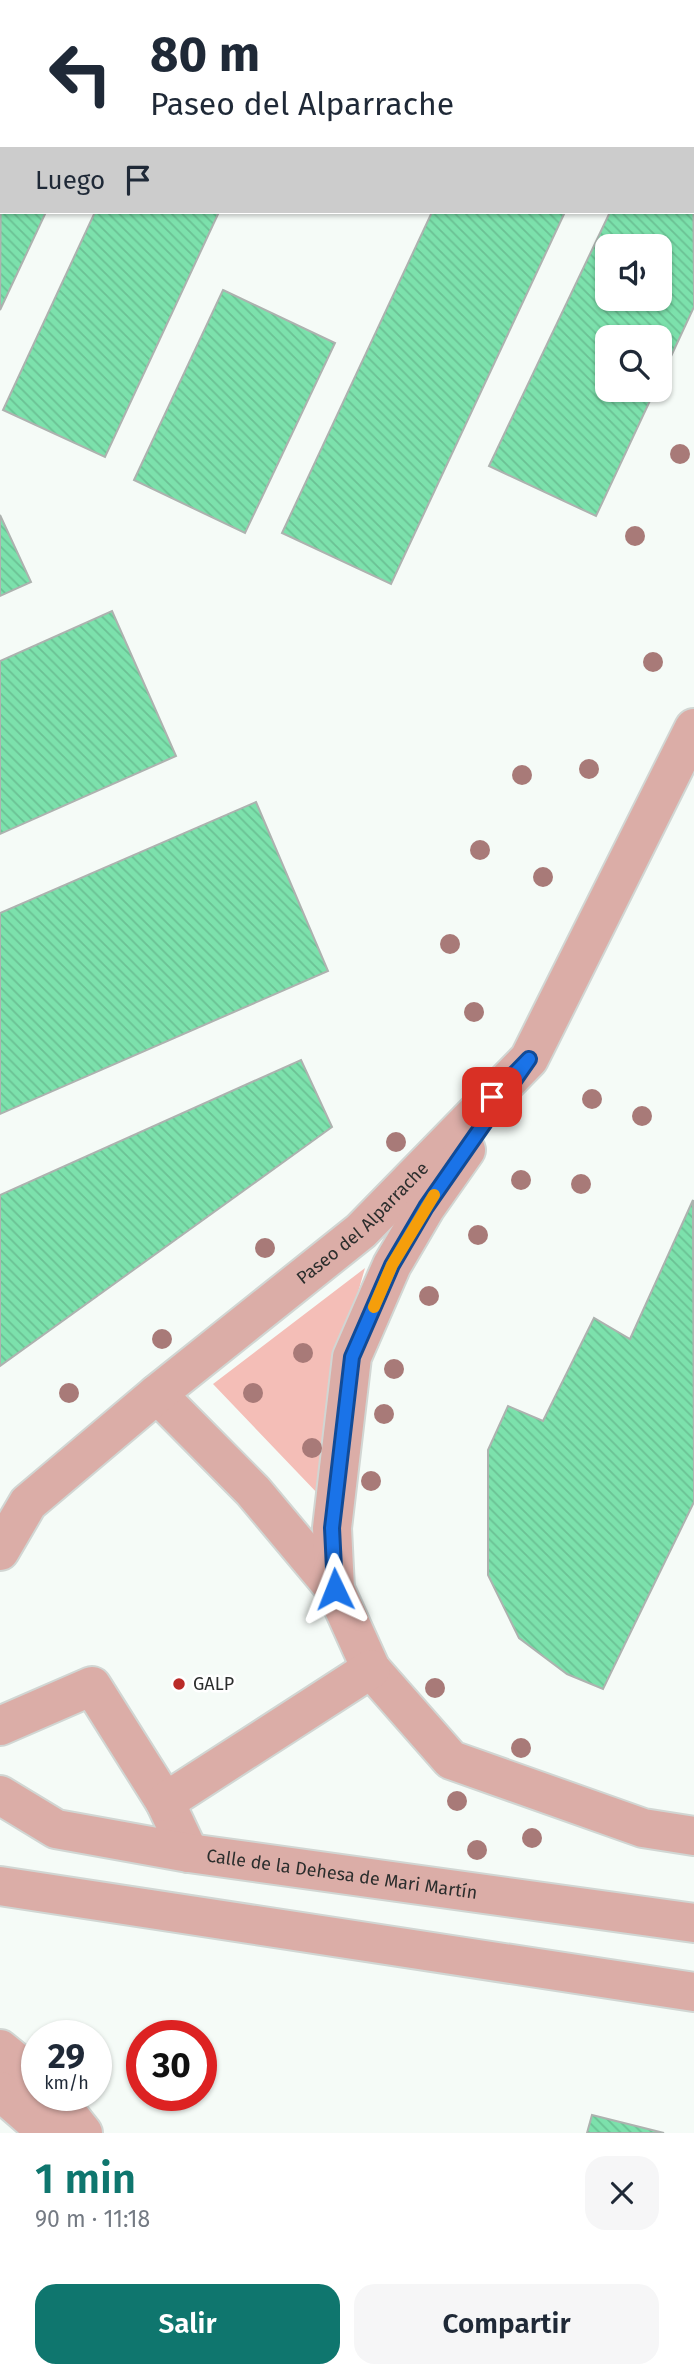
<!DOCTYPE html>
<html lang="es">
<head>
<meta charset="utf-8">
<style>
  :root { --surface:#fff; --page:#f6f6f7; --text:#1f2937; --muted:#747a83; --accent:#0f766e }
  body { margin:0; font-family:"Fira Sans",sans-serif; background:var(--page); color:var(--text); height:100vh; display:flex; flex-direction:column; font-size:26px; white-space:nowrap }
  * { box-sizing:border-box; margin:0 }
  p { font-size:23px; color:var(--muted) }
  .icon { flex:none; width:38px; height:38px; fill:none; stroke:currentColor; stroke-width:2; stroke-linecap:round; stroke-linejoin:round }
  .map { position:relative; height:2133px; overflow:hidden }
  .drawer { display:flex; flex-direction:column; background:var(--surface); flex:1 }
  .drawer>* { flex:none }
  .top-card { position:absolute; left:0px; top:0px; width:695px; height:214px; box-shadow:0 2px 5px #0004; background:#fff; color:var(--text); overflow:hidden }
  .controls { position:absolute; left:595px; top:234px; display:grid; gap:14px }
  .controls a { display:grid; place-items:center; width:77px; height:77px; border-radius:14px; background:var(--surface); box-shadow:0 2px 5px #0004; font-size:35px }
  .speed { position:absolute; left:21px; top:2020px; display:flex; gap:14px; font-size:35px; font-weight:700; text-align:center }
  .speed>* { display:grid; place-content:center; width:91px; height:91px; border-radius:50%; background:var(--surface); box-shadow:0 2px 5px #0004; line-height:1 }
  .speed small { font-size:18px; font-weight:400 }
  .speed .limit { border:10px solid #d22; background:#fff; color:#111 }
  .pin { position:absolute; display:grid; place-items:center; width:60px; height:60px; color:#fff; margin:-30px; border-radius:14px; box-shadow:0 4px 10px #0006 }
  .me { position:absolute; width:77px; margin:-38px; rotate:358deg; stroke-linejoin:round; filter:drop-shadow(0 0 5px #0008) }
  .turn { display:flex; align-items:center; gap:24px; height:147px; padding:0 35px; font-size:32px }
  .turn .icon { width:91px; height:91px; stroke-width:2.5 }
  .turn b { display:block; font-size:49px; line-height:60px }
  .then { display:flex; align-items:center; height:66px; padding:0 35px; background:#0003; gap:14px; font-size:26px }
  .round { display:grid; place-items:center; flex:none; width:74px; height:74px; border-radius:21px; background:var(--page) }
  .head { display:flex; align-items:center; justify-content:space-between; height:119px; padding:0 35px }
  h1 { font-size:42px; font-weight:600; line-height:52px; color:var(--accent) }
  .action { display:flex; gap:14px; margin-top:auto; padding:14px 35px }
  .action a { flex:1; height:80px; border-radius:21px; background:var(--accent); color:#fff; font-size:28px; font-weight:600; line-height:80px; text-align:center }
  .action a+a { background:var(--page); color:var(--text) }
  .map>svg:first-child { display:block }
  .green { fill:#f4beb7 }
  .building { fill:url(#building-back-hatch); stroke:#adb2af; stroke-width:2; fill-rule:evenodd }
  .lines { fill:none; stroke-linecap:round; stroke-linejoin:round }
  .minor-casing { stroke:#d1d6d3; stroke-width:42 }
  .minor { stroke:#dbada7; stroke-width:38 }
  .tree { fill:#a87a78 }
  .route-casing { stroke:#114b97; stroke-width:18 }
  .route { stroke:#1a73e8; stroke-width:12 }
  .slow { stroke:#f59e0b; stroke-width:12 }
  .poi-dot { fill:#ba2b28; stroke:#fff; stroke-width:2.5 }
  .labels { text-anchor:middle; stroke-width:5; stroke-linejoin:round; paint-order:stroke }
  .street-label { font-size:18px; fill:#2c2e2d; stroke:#fff }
  .poi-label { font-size:18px; fill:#2c2e2d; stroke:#fff; text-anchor:start }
</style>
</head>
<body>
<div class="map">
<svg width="694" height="2133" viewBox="0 0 694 2133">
  <defs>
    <pattern id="building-back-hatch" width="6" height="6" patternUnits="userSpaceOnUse" patternTransform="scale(1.75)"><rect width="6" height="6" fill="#7ce1ac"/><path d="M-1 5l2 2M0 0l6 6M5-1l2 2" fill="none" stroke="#6bc194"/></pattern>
  </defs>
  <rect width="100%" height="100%" fill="#f5fbf7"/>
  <path class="green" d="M365 1268 329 1393 320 1496 213 1384Z"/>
  <path class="building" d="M8 0H57L61 2H7Z
    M194 0H318L194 2Z
    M378 0H427L430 2H377Z
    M2 13V212H46L0 310Z
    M693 127 694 307 660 380V338H607V390H655L596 516 489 466 610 212H693ZM607 247H660V299H607Z
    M95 212H219L105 457 3 410Z
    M432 212H565L391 584 282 533Z
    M223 290 335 343 245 533 134 480Z
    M0 515 31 582 0 596Z
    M112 611 176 756 0 834V661Z
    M256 802 328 971 0 1114V913Z
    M301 1060 332 1127 0 1366V1195Z
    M693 1200 694 1502 603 1689 567 1674 519 1638 488 1575V1450L508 1406 543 1421 594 1318 630 1339Z
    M592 2115 664 2133H587Z"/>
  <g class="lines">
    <g class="minor-casing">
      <g id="minor">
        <path d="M157 1394 253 1491 335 1589 371 1669 451 1760 643 1828 694 1836"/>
        <path id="s1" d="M0 1551 28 1503 157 1394 361 1231 529 1059 694 728"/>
        <path d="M335 1589 332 1528 352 1357 392 1265 426 1207 466 1150"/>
        <path d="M0 1726 92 1686 165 1802 189 1853"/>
        <path id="s2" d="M0 1795 56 1829 189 1853 694 1923"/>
        <path d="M165 1802 371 1669"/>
        <path d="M0 1886 694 1992"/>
        <path d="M0 2049 37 2079"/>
        <path d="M0 2091 48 2133"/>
        <path d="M53 2095 83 2133"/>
      </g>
    </g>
    <use href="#minor" class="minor"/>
  </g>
  <g class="tree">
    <circle cx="680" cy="454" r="10"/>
    <circle cx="635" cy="536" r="10"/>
    <circle cx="653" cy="662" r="10"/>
    <circle cx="589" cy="769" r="10"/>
    <circle cx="522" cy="775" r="10"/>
    <circle cx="480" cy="850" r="10"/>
    <circle cx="543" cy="877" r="10"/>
    <circle cx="450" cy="944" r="10"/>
    <circle cx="474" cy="1012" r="10"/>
    <circle cx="592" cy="1099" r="10"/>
    <circle cx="642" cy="1116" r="10"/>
    <circle cx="396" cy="1142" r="10"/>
    <circle cx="521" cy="1180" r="10"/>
    <circle cx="581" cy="1184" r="10"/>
    <circle cx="478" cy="1235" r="10"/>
    <circle cx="265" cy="1248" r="10"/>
    <circle cx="429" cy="1296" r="10"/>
    <circle cx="162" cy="1339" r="10"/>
    <circle cx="303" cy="1353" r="10"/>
    <circle cx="394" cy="1369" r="10"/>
    <circle cx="69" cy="1393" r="10"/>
    <circle cx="253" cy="1393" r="10"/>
    <circle cx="384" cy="1414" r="10"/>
    <circle cx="312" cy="1448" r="10"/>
    <circle cx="371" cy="1481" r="10"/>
    <circle cx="435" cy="1688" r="10"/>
    <circle cx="521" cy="1748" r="10"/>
    <circle cx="457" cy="1801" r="10"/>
    <circle cx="532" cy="1838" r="10"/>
    <circle cx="477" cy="1850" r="10"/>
  </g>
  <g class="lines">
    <g class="route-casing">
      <path id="route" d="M335 1589 332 1528 352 1357 392 1265 426 1207 529 1059 492 1097"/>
    </g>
    <use href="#route" class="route"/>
    <path class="slow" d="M374 1307 392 1265 434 1195"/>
  </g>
  <circle class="poi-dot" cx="179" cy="1684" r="7"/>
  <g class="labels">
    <g class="street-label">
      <text dy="6" stroke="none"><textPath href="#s1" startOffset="492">Paseo del Alparrache</textPath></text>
      <text dy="6" stroke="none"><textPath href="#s2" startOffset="355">Calle de la Dehesa de Mari Martín</textPath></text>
    </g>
    <g class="poi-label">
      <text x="193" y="1690">GALP</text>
    </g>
  </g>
</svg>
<div class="controls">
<a><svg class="icon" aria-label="sound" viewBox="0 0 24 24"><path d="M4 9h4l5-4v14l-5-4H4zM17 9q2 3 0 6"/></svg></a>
<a><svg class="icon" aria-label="search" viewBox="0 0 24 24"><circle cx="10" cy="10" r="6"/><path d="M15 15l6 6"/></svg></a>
</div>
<div class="speed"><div>29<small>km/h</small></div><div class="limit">30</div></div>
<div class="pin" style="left:492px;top:1097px;background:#d93025"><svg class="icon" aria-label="arrive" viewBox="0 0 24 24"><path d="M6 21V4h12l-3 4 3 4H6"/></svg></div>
<svg class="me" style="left:335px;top:1589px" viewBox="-20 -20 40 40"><path d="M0-17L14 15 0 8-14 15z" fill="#1a73e8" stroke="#fff" stroke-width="4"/></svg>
<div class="top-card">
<div class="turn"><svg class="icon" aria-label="left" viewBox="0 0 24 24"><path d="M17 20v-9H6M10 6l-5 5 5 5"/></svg><div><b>80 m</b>Paseo del Alparrache</div></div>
<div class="then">Luego<svg class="icon" aria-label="arrive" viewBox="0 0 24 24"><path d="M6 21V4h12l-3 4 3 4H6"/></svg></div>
</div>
</div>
<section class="drawer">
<div class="head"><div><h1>1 min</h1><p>90 m · 11:18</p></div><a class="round"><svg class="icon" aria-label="close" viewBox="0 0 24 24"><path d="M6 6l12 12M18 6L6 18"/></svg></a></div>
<div class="action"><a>Salir</a><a>Compartir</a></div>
</section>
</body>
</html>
